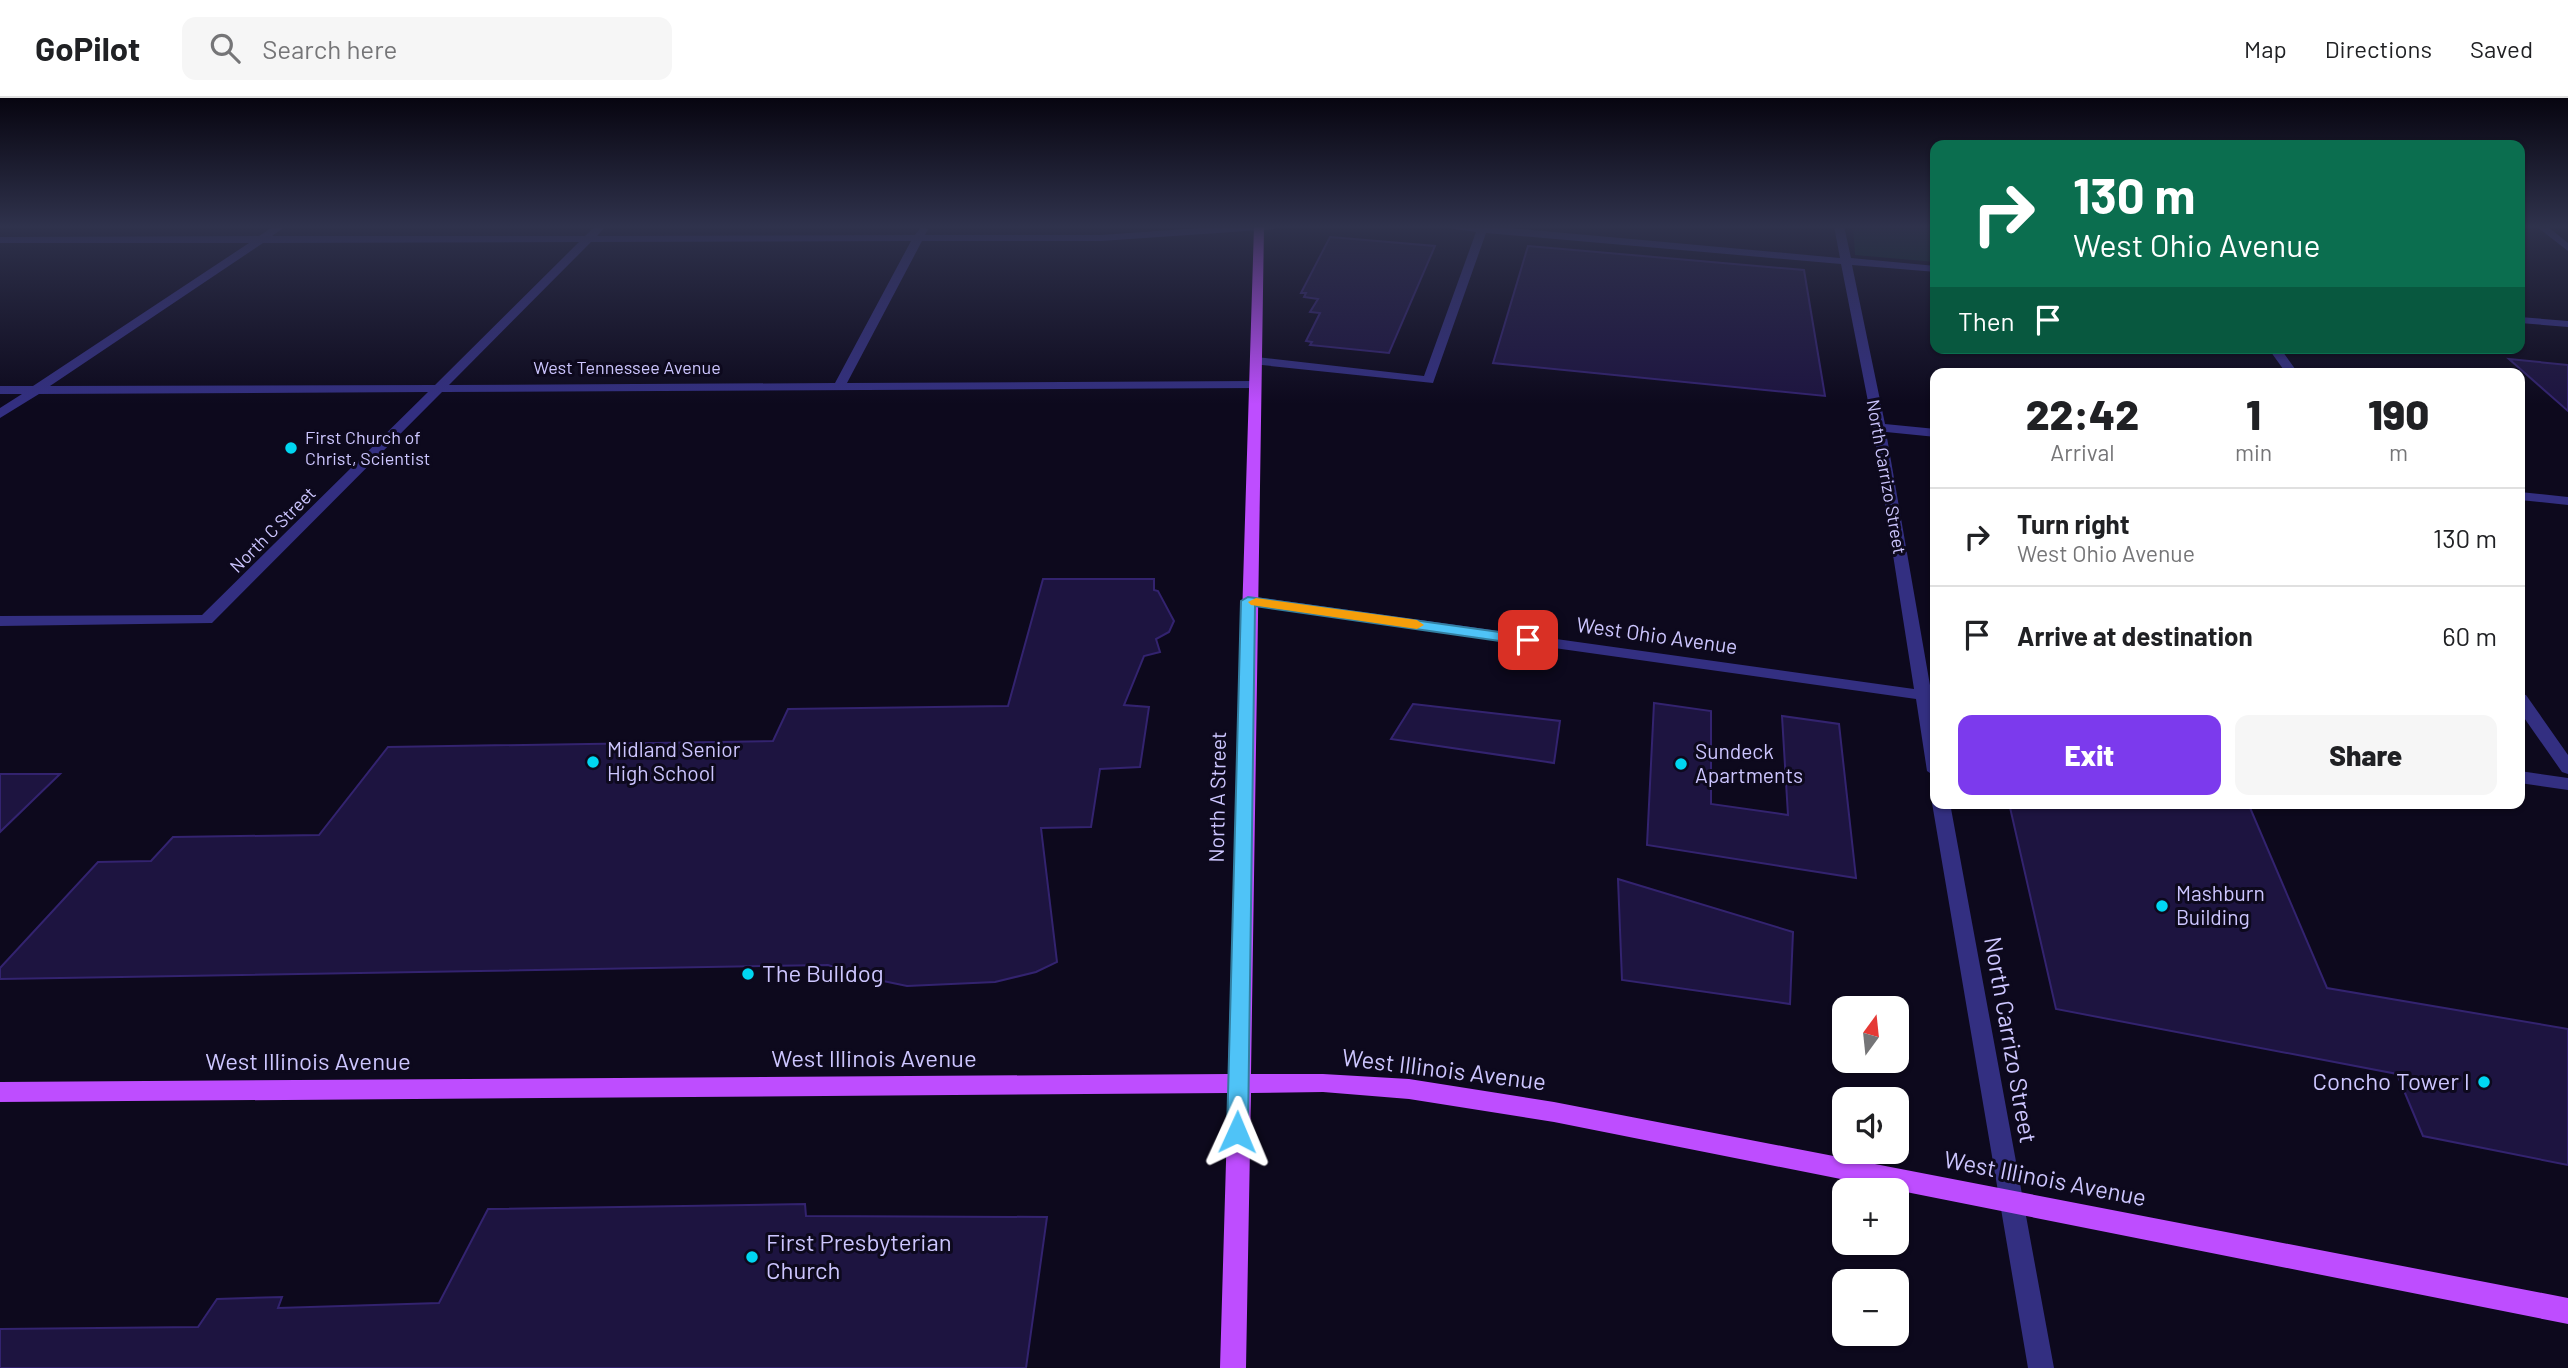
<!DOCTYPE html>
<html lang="en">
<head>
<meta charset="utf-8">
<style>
  :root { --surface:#fff; --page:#f6f6f6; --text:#202124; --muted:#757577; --line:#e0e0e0; --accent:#7c3aed }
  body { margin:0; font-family:Barlow,sans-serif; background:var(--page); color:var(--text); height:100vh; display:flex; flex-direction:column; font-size:26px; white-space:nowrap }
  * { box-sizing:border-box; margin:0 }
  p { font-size:23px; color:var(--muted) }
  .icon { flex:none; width:38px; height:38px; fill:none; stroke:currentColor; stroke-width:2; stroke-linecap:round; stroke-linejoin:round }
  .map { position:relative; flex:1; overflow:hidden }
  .panel { position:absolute; left:1930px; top:270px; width:595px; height:441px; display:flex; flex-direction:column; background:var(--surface); border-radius:14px; box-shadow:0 2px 5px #0004 }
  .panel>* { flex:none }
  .top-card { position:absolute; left:1930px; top:42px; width:595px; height:214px; border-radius:14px; box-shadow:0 2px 5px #0004; background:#0b6e4f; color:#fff; overflow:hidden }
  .needle { width:46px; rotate:15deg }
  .controls { position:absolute; left:1832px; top:898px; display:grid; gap:14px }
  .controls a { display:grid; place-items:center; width:77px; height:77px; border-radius:14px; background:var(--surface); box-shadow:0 2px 5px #0004; font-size:35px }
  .pin { position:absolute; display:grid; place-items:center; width:60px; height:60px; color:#fff; margin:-30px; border-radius:14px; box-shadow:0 4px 10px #0006 }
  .me { position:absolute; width:77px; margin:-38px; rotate:1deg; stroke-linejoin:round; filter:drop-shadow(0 0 5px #0008) }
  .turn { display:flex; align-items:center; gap:24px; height:147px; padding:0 28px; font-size:32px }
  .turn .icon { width:91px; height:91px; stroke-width:2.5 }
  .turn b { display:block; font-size:49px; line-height:60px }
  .then { display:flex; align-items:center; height:66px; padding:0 28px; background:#0003; gap:14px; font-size:26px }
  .eta { display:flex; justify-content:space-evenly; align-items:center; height:119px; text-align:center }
  .eta b { font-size:42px; font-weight:800; line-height:49px }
  .action { display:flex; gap:14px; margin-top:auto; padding:14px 28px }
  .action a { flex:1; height:80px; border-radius:14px; background:var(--accent); color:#fff; font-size:28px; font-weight:800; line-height:80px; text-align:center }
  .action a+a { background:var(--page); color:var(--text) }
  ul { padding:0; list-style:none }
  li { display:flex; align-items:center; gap:21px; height:98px; padding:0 28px; border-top:2px solid var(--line) }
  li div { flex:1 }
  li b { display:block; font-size:26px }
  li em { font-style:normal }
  header { display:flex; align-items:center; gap:42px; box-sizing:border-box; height:98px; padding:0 35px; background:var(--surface); border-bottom:2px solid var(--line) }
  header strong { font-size:33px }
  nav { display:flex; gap:38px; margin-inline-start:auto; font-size:24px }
  .search { width:490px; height:63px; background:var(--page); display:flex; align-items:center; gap:18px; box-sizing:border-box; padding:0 24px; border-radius:14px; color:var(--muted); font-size:26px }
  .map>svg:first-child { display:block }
  .green { fill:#0c2827 }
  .building { fill:#1d1440; stroke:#33236f; stroke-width:2 }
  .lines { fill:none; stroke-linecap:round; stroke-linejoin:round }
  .minor { fill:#332f81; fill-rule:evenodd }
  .major { fill:#be4dff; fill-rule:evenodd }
  .route { fill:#4fc3f7; stroke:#337fa1; stroke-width:2 }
  .slow { fill:#f59e0b }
  .poi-dot { fill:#00d6f1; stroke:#0d091d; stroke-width:2.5 }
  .labels { text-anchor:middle; stroke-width:6; stroke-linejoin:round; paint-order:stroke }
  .far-street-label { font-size:18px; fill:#cdc6ff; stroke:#0d091d }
  .far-poi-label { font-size:18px; fill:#cdc6ff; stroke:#0d091d; text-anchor:start }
  .street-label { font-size:21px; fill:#cdc6ff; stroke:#0d091d }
  .poi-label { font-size:21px; fill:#cdc6ff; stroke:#0d091d; text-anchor:start }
  .near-poi-label { font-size:24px; fill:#cdc6ff; stroke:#0d091d; text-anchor:start }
  .near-street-label { font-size:24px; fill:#cdc6ff; stroke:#0d091d }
</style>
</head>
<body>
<header>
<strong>GoPilot</strong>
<div class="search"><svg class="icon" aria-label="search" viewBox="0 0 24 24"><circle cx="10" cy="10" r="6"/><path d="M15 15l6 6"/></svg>Search here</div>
<nav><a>Map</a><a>Directions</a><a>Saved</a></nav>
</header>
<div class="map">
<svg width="2568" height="1270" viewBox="0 0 2568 1270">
  <rect width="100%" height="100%" fill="#0d091d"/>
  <path class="green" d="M1853 128H1935V164L1855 157Z"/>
  <path class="building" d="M1330 139 1435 148 1389 255 1310 247 1312 244 1306 243 1320 215 1310 214 1318 201 1304 199 1306 195H1301Z
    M1528 148 1804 172 1825 298 1493 265Z
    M2509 261 2568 267V313Z
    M1043 481H1154V492L1158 493 1174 523 1169 534 1156 541 1160 554 1144 558 1124 607 1149 609 1140 669 1100 671 1091 729 1041 730 1057 864 1036 874 995 884 907 888 864 879 828 867 0 881V870L98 764 151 763 173 739 319 737 388 649 773 643 788 611 1008 608Z
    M1654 605 1711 613V706L1788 717 1782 618 1839 626 1856 780 1647 747Z
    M1413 606 1560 623 1554 665 1391 641Z
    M0 676H60L0 734Z
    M2009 705H2248L2327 890 2568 931V1067L2423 1038 2397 976 2056 911Z
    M1618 781 1793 834 1790 906 1622 882Z
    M805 1106 806 1118 1047 1119 1026 1270H0V1231L198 1229 217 1201 282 1199 278 1210 439 1205 488 1111Z"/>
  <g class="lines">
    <path class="minor" d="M274 128H286L272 138H585L595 128H606L597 138 915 137 922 128 928 131 925 137H1101L1227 128H1279L1274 131 1101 143H922L847 285 1254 283 1260 287 1258 290 442 294 212 525 0 528V518L202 517 428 294 39 296 0 320V310L22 296H0V288H33L249 145H0V139L259 138ZM911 143 835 285 449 287 591 144ZM579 144 435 287 50 288 263 145Z
      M1435 128H1488L1840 160 1834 128H1844L1851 160 1936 168V174L1852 167 1885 326 1936 331V339L1886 334 1931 593 1936 594V604H1933L1936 679 1927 673 1916 601 1243 506 1240 503 1248 498 1914 591 1873 329 1841 166 1486 135 1433 285 1252 266V260L1256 259 1424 278 1476 134Z
      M2536 128H2547L2568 145V153Z
      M2520 219 2568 223V229L2520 225Z
      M2268 250H2280L2298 275H2286Z
      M2520 394 2568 399V407L2520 402Z
      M2520 596 2526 597 2568 657V676L2562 674 2520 614Z
      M2520 673 2568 680V692L2520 685Z
      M1936 700V705H1950L2054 1270H2028L1932 705Z"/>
    <path class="major" d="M1254 128H1264L1251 976H1323L1409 981 1554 1004 2568 1200V1226L1554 1024 1409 1001 1323 994 1251 995 1246 1270H1220L1228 995 0 1004V984L1228 976Z"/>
  </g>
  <linearGradient id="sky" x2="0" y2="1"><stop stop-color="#070510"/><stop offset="0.42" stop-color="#2f324c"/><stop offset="1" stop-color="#2f324c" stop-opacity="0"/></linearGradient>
  <rect width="2568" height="306" fill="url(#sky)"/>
  <path class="route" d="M1248 499 1528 538 1536 542 1528 547 1255 508 1248 1034 1245 1040 1237 1043 1230 1040 1227 1034 1241 503Z"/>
  <path class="slow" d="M1256 500 1417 522 1424 527 1417 531 1251 507 1248 504Z"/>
  <g class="poi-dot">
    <circle cx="291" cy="350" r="7"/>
    <circle cx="593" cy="664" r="7"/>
    <circle cx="1681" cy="666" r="7"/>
    <circle cx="2162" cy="808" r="7"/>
    <circle cx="748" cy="876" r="7"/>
    <circle cx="2484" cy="984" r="7"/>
    <circle cx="752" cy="1159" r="7"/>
  </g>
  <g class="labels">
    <g class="far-street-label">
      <text x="627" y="276">West Tennessee Avenue</text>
      <text transform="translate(1886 379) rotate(80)" y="6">North Carrizo Street</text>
      <text transform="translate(273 432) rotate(-45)" y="6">North C Street</text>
    </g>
    <g class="far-poi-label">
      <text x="305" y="346">First Church of<tspan x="305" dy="21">Christ, Scientist</tspan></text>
    </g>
    <g class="street-label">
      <text transform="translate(1657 538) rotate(8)" y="7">West Ohio Avenue</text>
      <text transform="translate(1218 699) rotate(-89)" y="7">North A Street</text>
    </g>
    <g class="poi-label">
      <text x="607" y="659">Midland Senior<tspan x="607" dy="24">High School</tspan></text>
      <text x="1695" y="661">Sundeck<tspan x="1695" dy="24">Apartments</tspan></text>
      <text x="2176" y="803">Mashburn<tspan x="2176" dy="24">Building</tspan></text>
    </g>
    <g class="near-poi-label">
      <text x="762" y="884">The Bulldog</text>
      <text x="2470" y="992" text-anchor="end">Concho Tower I</text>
      <text x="766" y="1153">First Presbyterian<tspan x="766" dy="28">Church</tspan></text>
    </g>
    <g class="near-street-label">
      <text transform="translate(2010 942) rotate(80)" y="8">North Carrizo Street</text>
      <text x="874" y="969">West Illinois Avenue</text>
      <text x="308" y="972">West Illinois Avenue</text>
      <text transform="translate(1444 972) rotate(7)" y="8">West Illinois Avenue</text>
      <text transform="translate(2045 1081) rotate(11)" y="8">West Illinois Avenue</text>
    </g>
  </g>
</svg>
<div class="controls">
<a><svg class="needle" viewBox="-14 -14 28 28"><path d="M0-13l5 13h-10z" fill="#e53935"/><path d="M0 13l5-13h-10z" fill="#757577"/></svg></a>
<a><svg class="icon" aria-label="sound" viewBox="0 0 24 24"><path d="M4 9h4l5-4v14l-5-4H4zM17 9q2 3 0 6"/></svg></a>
<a>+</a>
<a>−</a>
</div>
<div class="pin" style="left:1528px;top:542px;background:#d93025"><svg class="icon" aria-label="arrive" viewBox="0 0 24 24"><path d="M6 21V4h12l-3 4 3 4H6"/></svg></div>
<svg class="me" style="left:1237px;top:1034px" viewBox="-20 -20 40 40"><path d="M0-17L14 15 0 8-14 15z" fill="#4fc3f7" stroke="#fff" stroke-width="4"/></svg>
<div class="top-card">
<div class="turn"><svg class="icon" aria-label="right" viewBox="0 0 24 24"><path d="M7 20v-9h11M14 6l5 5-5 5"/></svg><div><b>130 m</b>West Ohio Avenue</div></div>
<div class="then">Then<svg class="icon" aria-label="arrive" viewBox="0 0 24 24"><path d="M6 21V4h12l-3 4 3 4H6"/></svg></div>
</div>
<section class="panel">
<div class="eta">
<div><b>22:42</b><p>Arrival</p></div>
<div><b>1</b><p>min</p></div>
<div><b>190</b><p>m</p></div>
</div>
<ul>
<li><svg class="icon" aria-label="right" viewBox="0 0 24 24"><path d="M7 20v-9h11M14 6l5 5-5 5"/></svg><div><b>Turn right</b><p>West Ohio Avenue</p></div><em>130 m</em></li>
<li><svg class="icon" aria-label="arrive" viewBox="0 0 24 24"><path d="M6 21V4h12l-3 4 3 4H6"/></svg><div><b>Arrive at destination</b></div><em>60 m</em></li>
</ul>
<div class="action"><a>Exit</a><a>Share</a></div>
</section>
</div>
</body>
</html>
